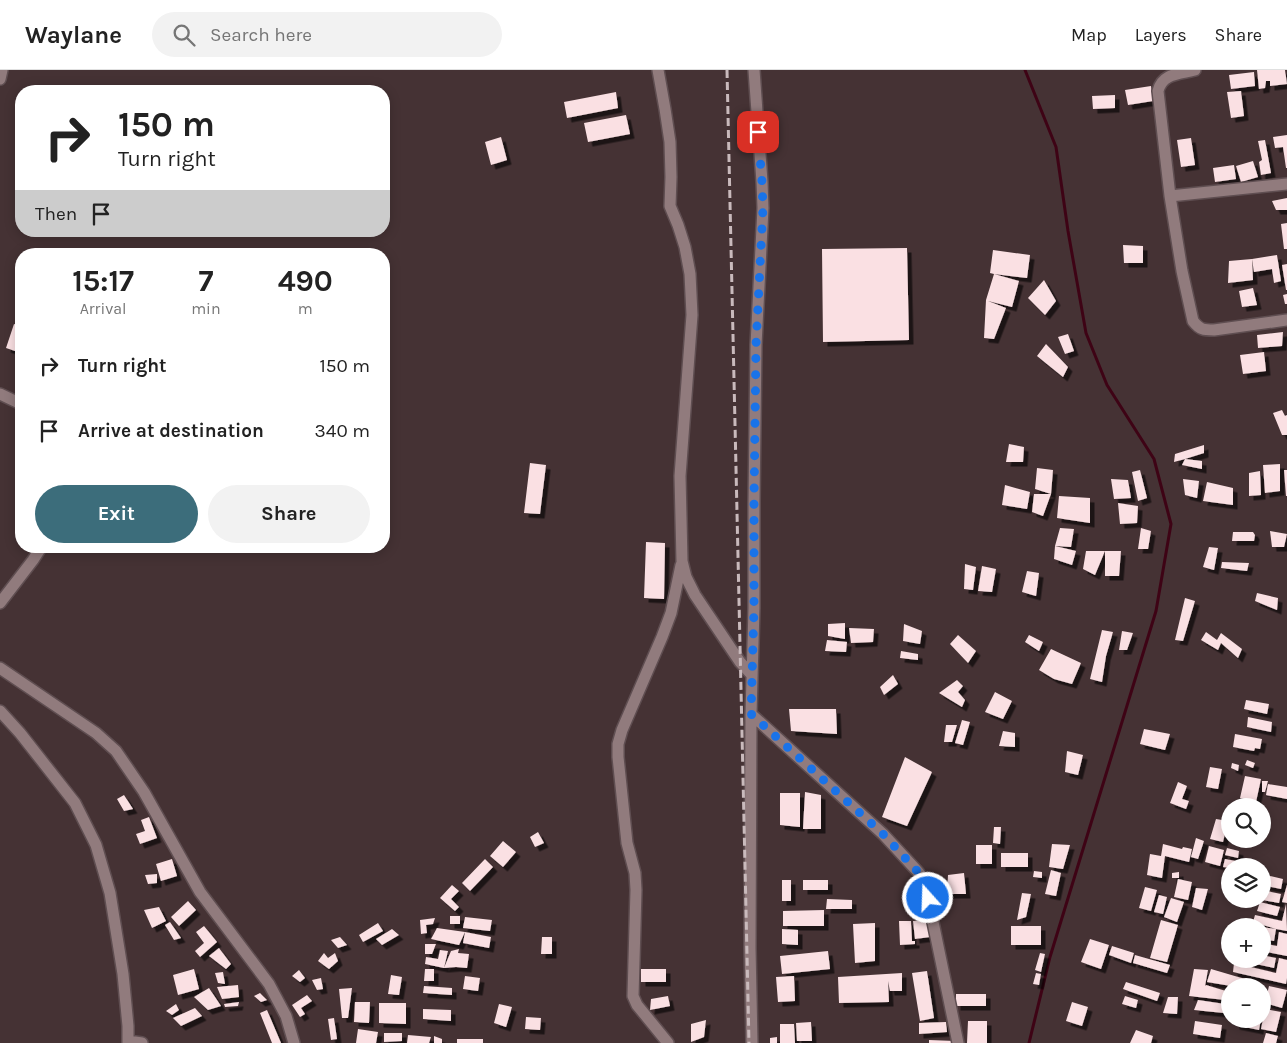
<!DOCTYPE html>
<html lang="en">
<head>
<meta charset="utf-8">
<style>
  :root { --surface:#fff; --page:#f2f2f2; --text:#222; --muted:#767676; --line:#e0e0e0; --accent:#3c6d7b }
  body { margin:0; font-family:Karla,sans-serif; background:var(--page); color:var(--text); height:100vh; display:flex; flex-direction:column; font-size:19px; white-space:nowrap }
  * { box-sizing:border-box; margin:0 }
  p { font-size:16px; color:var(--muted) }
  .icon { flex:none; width:28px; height:28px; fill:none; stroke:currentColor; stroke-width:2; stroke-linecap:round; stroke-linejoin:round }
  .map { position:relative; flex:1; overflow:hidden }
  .drawer { position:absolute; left:15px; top:178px; width:375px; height:305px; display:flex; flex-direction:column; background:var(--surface); border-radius:20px; box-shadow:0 2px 12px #0003 }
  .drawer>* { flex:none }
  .top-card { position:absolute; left:15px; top:15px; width:375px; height:152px; border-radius:20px; box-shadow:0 2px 12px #0003; background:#fff; color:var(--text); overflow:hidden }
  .controls { position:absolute; left:1221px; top:728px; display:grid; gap:10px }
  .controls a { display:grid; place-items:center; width:50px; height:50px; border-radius:50%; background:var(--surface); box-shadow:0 2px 12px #0003; font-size:25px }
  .pin { position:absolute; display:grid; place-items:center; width:42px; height:42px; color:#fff; margin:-21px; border-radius:10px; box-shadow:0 2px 8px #0006 }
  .me { position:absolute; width:55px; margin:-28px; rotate:340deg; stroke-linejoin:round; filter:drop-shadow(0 0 4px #0008) }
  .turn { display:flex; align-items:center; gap:18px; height:105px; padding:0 20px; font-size:22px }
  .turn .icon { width:65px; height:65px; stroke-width:2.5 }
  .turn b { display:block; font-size:35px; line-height:42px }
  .then { display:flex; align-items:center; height:48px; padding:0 20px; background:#0003; gap:10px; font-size:19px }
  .eta { display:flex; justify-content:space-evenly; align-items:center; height:85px; text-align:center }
  .eta b { font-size:30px; font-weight:700; line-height:35px }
  .cta { display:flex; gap:10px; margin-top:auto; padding:10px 20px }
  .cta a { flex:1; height:58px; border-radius:30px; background:var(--accent); color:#fff; font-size:20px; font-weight:700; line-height:58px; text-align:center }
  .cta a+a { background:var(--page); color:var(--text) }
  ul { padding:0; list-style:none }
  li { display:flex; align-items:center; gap:15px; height:65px; padding:0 20px }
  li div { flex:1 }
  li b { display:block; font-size:19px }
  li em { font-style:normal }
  header { display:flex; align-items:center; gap:30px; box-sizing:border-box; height:70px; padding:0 25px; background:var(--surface); border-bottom:1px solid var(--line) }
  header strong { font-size:24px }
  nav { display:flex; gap:28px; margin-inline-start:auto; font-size:18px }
  .search { width:350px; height:45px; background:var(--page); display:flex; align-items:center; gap:12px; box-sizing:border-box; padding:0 18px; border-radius:28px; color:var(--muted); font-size:19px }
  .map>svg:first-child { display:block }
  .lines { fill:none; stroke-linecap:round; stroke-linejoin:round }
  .stream { stroke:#3e0315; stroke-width:3 }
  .building { fill:#fae0e3; filter:url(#shadow) }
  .street-casing { stroke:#5f4e51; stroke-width:14 }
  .street { stroke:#917b7d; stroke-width:11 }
  .rail { stroke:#c9babc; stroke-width:3; stroke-dasharray:8 4; stroke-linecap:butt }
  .route { stroke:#1a73e8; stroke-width:9; stroke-dasharray:0 16.2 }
</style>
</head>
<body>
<header>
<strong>Waylane</strong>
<div class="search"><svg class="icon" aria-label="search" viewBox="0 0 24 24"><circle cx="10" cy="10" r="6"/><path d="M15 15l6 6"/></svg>Search here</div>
<nav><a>Map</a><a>Layers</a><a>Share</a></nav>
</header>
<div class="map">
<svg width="1287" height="973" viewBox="0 0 1287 973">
  <defs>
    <filter id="shadow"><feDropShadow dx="4.5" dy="4.5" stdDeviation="0" flood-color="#0009"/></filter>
  </defs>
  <rect width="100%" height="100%" fill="#453234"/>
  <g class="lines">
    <path class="stream" d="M1025 0 1056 77 1068 161 1086 263 1107 315 1154 389 1171 454 1156 541 1050 887 1029 973"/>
  </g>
  <path class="building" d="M1257 0H1285L1287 14 1270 16V11H1266L1265 18 1259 19Z
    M1254 2 1255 16 1231 19 1229 5Z
    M1151 16 1153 31 1128 35 1125 20Z
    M1241 21 1244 46 1231 48 1227 22Z
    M616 22 618 38 567 48 564 32Z
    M1115 25V38L1093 39 1092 26Z
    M626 45 630 64 588 72 584 53Z
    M1287 65V98H1286L1283 77 1275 78 1273 67Z
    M501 67 507 90 491 95 485 72Z
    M1191 68 1195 95 1181 97 1177 70Z
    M1265 70 1271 103 1261 105 1259 92 1262 90 1258 71Z
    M1253 91 1258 107 1241 112 1236 96Z
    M1234 95 1236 109 1215 112 1213 98Z
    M1287 128V140H1276L1272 131Z
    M1287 153V179H1284L1281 154Z
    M1123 175 1143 176V193H1124Z
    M907 178 909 270 823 272 822 179Z
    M993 180 1030 185 1027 208 994 204 1019 211 1012 237 988 231 1006 238 994 269 984 268 986 230 994 204 990 203Z
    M1277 185 1281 211 1274 213 1272 199 1254 202 1252 189 1253 210 1228 213 1229 191 1252 189Z
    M1287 194V220H1286L1282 195Z
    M1044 210 1056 231 1045 245 1028 228Z
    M1253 218 1257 235 1242 237 1239 221Z
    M1287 224V234H1285L1283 225Z
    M14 254 21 256V283L6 278Z
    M1283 262 1282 276 1258 278 1257 265Z
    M1068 264 1074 281 1065 284 1058 267Z
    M1046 274 1068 297 1063 307 1037 286Z
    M1264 282 1266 301 1243 304 1240 285Z
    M1282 340 1285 346 1287 345V365H1282L1273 343Z
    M1009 374 1024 377 1023 392H1006Z
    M1204 375V383L1185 389 1202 391V399L1182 395 1185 389 1174 392 1175 384Z
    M530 393 546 395 540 444 524 443Z
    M1280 394V421L1265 423 1263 395Z
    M1037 398 1053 400 1051 424 1035 419Z
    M1140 400 1147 428 1138 431 1132 402Z
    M1284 400H1287V426H1286Z
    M1260 401 1261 425 1249 426V403Z
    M1111 409 1128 410 1131 428 1114 429Z
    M1183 409 1199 411 1197 428 1185 425Z
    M1207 412 1233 418V435L1203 431Z
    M1005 415 1030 422 1027 439 1002 435Z
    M1034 424H1051L1043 446 1032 442Z
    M1059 426 1090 428V453L1057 448Z
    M1118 433 1138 436 1137 453 1120 454Z
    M1060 458 1074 459 1071 477 1055 476Z
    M1141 458 1151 461 1148 479H1138Z
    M1270 461 1287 464 1284 477H1272Z
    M1233 462H1253L1255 465 1254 471H1232Z
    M646 472 665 473 664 529 644 528Z
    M1055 476 1076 481 1072 495 1054 489Z
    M1209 477 1218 478 1214 500 1203 497Z
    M1086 481H1105L1095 505 1083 499Z
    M1105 481H1121L1119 506H1105Z
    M1222 492 1249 493 1247 501 1221 498Z
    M965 494 976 497 973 520 964 519Z
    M982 496 996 499 992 522 978 521Z
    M1027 501 1039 503 1036 526 1022 522Z
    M1257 523 1278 528 1277 540 1255 531Z
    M1185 528 1195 531 1183 571 1175 570Z
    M845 553V569L828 566V554Z
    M904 554 922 561 920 574 903 571Z
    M849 558 874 559 873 572 851 573Z
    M1102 560 1113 562 1106 586 1102 612 1090 609Z
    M1122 561 1133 563 1127 580H1119Z
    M1206 562 1217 570 1221 563 1242 579 1238 588 1221 573 1218 580 1201 570Z
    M958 565 976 581 968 593 950 574Z
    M1029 565 1043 572 1039 581 1025 572Z
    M827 570 847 572 846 582 825 581Z
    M1051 579 1081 593 1072 614 1054 609 1039 600Z
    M901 581 918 584V590L900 588Z
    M893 605 898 614 884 625 880 617Z
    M957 610 963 616 958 622 965 630 962 637 939 623Z
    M995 622 1012 631 1003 649 985 642Z
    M1246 630 1269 634 1267 644 1244 639Z
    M789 639H836L837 664 791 661Z
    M1248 647 1272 652 1271 662 1247 657Z
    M962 650 970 652 963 675 955 673Z
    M946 655H957L952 672H944Z
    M1144 659 1170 664 1165 680 1140 674Z
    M1003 661 1015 663V677L999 676Z
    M1235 664 1262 669 1260 679 1255 678 1254 681 1233 677Z
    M1067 681 1083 685 1078 705 1065 702Z
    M905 687 932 702 907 756 882 747Z
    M1247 690 1255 693 1253 698 1245 695Z
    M1232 693 1239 695 1238 701 1231 698Z
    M1210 697 1222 699 1218 719 1206 717Z
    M1245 706 1261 709 1256 732 1240 728Z
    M1262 711H1268L1265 722H1262Z
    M1178 712 1187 716 1182 729 1189 731 1186 739 1170 733Z
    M1268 714 1287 717V729L1266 725Z
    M805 722 821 725V759H803Z
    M780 723H800V757L780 755Z
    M124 725 133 739 124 741 117 729Z
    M149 747 157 768 140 774 136 764 145 761 141 750Z
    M1216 749 1228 751 1223 772 1210 769Z
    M994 757H1001L1000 774 993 773Z
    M538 762 544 773 535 777 530 767Z
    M1196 768 1204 771 1198 789 1191 787Z
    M503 771 516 782 503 797 490 786Z
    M1052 774 1070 775 1063 799 1049 797Z
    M1163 774 1182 779 1183 777 1192 779 1189 792 1165 786 1162 808 1147 805 1150 784 1161 786Z
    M976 775H992V794H976Z
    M1209 776 1224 780 1220 796 1205 792Z
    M1227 778 1239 781 1238 788 1225 785Z
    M1001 783H1028V797H1001Z
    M172 789 177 806 161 811 156 794Z
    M485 789 493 797 470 821 462 813Z
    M1225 789 1236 791 1235 796H1230V798L1223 797Z
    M1051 800 1061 803 1056 826 1045 824Z
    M1034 801 1042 802V808L1033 807Z
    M1179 802V808H1172V803Z
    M964 803 966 824H947L948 805Z
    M157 804V813L148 814 145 805Z
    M1262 804 1283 809 1281 819 1262 815Z
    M1178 809 1192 812 1188 830 1174 827Z
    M782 810H791V831H782Z
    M803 810H828V820H803Z
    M452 815 459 821 451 829 459 837 455 841 440 828Z
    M1287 815V833L1282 832Z
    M1145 817 1157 820 1151 841 1139 838Z
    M1196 818 1208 819 1202 840 1192 837Z
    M1262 820 1281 824 1279 833 1262 830Z
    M1022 823 1031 824 1026 847 1017 850Z
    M1159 825 1167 827 1163 844 1154 842Z
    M1171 828 1184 832 1177 852 1164 847Z
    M827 829 852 830V839H826Z
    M188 831 196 840 179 856 171 847Z
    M1260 832 1280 837 1277 846 1257 841Z
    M1286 834 1287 861 1276 859 1274 871 1262 869V857L1276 859 1253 852 1255 845 1282 851Z
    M159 837 166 851 152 858 144 840Z
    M824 840V856H783V841Z
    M450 846H460V854H450Z
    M465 847 492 850 490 861 463 858Z
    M435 848 433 854 426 855 427 863 421 864 420 850Z
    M928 850 930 867 915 869 913 851Z
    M1161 850 1178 855 1167 892 1150 888Z
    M899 851H911L912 871H915V874L900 875Z
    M170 852 181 868 174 870 165 855Z
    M378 853 383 861 363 872 359 865Z
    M875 853V891L855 893 853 854Z
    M204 856 217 872 200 887 195 881 204 873 196 862Z
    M1011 856H1041V875H1011Z
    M437 858 465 862 459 875 431 869Z
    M392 859 399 865 382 875 376 869Z
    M782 859 798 860V875L782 874Z
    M465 862 491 867 489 878 463 873Z
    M1279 862 1287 864V886L1262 881V873L1277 876Z
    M340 867 347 875 338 878 331 870Z
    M542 867H552V884H541Z
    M1090 869 1109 875 1101 899 1081 892Z
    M425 874H436L432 884H425Z
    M1112 876 1134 883 1131 893 1109 885Z
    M219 878 231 894 226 899 209 886Z
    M459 879 458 883 469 884 467 898 456 897 444 898 451 881Z
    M440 880 448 881 444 898 425 894 426 887 438 889Z
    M828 881 830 899 782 904 780 886Z
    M324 883 328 888 335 883 338 891 329 899 318 891Z
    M1040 883 1045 884 1041 902 1035 900Z
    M1135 885 1170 895 1167 903 1133 893Z
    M1262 885 1276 888 1274 898 1237 890V889H1262Z
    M1279 888 1287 890V908L1286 914 1233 902 1234 893 1276 903Z
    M194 899 199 919 178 925 173 905Z
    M425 899H434V911H424Z
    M641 899H666V912H641Z
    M1194 899 1208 900 1205 916 1206 915 1226 921 1225 930 1189 926Z
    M1211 899 1245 909 1244 916H1231L1207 912Z
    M299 900 305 908 300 912 292 906Z
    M927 901 934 948 920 951 912 903Z
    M223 902 225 914 218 913 215 903Z
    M902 903V921H890L888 911 889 932 839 933 838 907Z
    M1036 903 1041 904 1039 915 1033 914Z
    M391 905 402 907 399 925 388 924Z
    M465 906 480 908 478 921 463 919Z
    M794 906 795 931 778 932 776 907Z
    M321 908 323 919 317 920 312 910Z
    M1126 912 1160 923 1157 931 1123 919Z
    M238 915 239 927 222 929 217 917Z
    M424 916 452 918V925L423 923Z
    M1269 916 1287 920 1282 938 1265 933Z
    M209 918 221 936 208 940 194 927Z
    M352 918 348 948H342L339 919Z
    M260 923 267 930 261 932 254 926Z
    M956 924H986V936H956Z
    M307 925 312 931 301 938 305 944 300 947 292 935Z
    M668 926 670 936 650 940 651 929Z
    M1125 926 1138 930 1136 938 1122 934Z
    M1168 927H1178L1177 944 1163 943Z
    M1198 930 1225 934 1224 943 1194 940Z
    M239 932 238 936 225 937 224 934Z
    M355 932H370L369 953 354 952Z
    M1072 932 1088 937 1082 956 1066 951Z
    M379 933H406V954L379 953Z
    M176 934 179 940 172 945 166 941Z
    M499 934 512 937 506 957 494 953Z
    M195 938 202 946 181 956 173 948Z
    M423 939 451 940V951L423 949Z
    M1265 939 1281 942 1276 962 1261 959Z
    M267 940 281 973H272L260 943Z
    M526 947 541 948 540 960 525 959Z
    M334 948 337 969 331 970 328 949Z
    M1236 949H1261L1259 960 1235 955Z
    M706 950 704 967 691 972V954Z
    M968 951H987V973H967Z
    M1195 951 1222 955 1220 968 1193 964Z
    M811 952 812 971H797L796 953Z
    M946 952 947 962 919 964V953Z
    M780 954H794L795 973H780Z
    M358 959 378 962 376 973H356Z
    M1136 960 1153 966 1151 973H1130Z
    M384 963H402V971L384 972Z
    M1266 963 1278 966 1276 973H1263Z
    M408 965 431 967 429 973H407Z
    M434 966 442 969V973H434Z
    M777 967V973H770V968Z
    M457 969H483V973H457Z
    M929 970 955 971 954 973H929Z"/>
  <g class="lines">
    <g class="street-casing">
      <path id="street" d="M658 0 665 39 670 72 671 107 670 136 678 155 685 177 690 204 692 245 680 406 682 491 686 507 695 525 740 592 752 605
        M1195 0C1180 4 1162 3 1158 21L1170 126 1287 114
        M0 9 2 0
        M1170 126 1182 201 1193 251C1200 260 1204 260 1214 260L1287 250
        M0 324 21 334
        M0 533 33 490 42 476
        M0 598 96 663 116 681 144 722 200 822 269 914 286 946 294 973
        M0 641 20 663 75 733 96 775 110 823 123 904 128 956V973
        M751 644 883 764 919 803 925 814 928 828 958 973
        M128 971 142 973
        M668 973 637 935 633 926 636 820 635 803 627 773 618 687V674L622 660 662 567 671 543 681 495
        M752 973 750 878 751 644 754 538V433L756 275 763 138 762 112 754 0"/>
    </g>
    <use href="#street" class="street"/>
    <path class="rail" d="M727 0 749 973"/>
  </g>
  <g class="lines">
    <path class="route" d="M758 62 762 112 763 138 756 275 754 433V538L751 644 883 764 919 803 925 814 928 828"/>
  </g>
</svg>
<div class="controls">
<a><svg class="icon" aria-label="search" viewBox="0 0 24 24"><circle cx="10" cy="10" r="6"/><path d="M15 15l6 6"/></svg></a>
<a><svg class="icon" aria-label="layers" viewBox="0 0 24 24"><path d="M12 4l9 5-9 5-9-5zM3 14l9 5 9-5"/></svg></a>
<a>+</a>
<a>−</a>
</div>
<div class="pin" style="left:758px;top:62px;background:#d93025"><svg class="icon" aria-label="arrive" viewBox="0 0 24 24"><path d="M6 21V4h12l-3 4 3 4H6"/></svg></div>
<svg class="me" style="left:928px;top:828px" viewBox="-20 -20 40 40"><circle r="17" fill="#1a73e8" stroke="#fff" stroke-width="3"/><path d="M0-11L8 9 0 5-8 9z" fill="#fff"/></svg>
<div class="top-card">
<div class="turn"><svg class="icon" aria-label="right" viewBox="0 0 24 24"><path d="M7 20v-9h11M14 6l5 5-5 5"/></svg><div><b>150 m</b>Turn right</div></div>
<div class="then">Then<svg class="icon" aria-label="arrive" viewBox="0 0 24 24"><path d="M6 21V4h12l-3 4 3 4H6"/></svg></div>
</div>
<section class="drawer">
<div class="eta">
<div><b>15:17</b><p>Arrival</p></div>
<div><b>7</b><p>min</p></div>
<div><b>490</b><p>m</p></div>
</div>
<ul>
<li><svg class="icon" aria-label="right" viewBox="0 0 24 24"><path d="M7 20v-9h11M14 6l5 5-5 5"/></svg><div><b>Turn right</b></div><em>150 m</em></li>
<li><svg class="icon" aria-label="arrive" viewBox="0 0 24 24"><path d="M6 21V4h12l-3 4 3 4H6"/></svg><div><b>Arrive at destination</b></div><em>340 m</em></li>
</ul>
<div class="cta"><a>Exit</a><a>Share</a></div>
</section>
</div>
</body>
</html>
